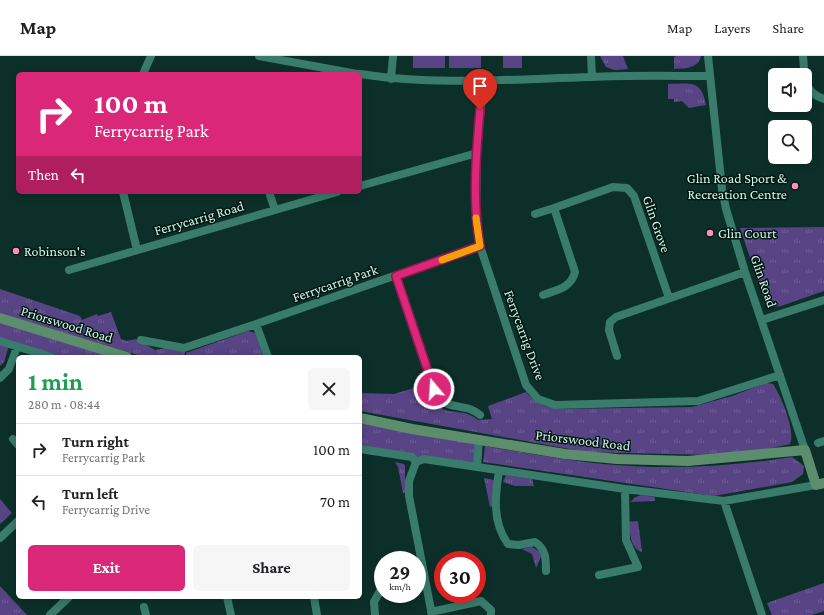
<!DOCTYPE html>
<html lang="en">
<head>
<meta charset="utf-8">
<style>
  :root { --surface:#fff; --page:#f6f6f6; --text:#202124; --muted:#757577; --line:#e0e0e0; --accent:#db2777 }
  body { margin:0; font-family:"Crimson Pro",serif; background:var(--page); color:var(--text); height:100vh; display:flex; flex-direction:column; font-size:15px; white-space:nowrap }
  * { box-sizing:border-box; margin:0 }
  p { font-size:13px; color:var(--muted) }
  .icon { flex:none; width:22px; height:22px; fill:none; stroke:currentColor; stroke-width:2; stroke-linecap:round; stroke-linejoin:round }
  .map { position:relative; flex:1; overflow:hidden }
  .side { position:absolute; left:16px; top:299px; width:346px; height:244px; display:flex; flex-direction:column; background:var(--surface); border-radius:6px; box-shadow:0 2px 10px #0003 }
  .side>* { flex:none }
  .banner { position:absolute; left:16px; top:16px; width:346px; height:122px; border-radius:6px; box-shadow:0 2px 10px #0003; background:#db2777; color:#fff; overflow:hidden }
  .controls { position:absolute; left:768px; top:12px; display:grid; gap:8px }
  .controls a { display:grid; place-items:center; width:44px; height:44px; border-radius:6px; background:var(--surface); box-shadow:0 2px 10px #0003; font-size:20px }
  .speed { position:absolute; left:374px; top:495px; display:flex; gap:8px; font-size:20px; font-weight:700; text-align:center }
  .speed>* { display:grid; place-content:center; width:52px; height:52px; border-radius:50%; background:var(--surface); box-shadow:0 2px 10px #0003; line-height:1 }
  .speed small { font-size:10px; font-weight:400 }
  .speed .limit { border:6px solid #d22; background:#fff; color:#111 }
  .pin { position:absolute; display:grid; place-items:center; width:34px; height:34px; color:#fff; margin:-41px -17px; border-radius:50% 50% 50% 0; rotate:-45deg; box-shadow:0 0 4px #0007 }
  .pin .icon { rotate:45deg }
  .me { position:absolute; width:44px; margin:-22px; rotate:342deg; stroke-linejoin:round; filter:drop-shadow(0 0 3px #0008) }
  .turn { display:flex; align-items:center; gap:14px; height:84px; padding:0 12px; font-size:18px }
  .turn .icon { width:52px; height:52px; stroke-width:2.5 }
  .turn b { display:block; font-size:28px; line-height:34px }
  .then { display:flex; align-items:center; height:38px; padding:0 12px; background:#0003; gap:8px; font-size:15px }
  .round { display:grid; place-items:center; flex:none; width:42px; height:42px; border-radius:6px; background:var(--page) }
  .summary { display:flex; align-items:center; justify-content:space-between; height:68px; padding:0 12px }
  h1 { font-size:24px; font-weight:700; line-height:30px; color:#1e9e55 }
  .cta { display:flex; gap:8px; margin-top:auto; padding:8px 12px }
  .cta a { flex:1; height:46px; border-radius:6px; background:var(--accent); color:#fff; font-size:16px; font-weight:700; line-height:46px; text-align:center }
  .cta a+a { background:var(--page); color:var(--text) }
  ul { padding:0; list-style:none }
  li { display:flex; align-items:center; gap:12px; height:52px; padding:0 12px; border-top:1px solid var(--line) }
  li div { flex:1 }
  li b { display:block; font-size:15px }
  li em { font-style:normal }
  header { display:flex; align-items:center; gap:24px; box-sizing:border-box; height:56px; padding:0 20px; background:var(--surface); border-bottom:1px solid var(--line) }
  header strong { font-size:19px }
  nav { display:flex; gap:22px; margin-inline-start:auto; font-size:14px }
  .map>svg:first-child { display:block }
  .grass { fill:url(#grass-tufts) }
  .pitch { fill:#584485 }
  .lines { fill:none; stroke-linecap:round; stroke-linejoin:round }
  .street { stroke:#397c6c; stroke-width:8 }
  .secondary { stroke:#5c8e6e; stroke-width:10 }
  .route-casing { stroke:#8e194d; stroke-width:10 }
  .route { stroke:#db2777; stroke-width:7 }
  .slow { stroke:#f59e0b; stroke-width:7 }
  .poi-dot { fill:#ff8eba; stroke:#001711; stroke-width:1.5 }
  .labels { text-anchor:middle; stroke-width:3; stroke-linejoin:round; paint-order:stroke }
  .poi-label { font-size:14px; fill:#d4f5eb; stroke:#001711; text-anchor:start }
  .street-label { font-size:14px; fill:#d4f5eb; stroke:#001711 }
</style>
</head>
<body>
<header>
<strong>Map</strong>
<nav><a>Map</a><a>Layers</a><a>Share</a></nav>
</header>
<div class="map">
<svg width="824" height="559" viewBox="0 0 824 559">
  <defs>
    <pattern id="grass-tufts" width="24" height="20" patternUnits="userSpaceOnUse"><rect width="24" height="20" fill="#584485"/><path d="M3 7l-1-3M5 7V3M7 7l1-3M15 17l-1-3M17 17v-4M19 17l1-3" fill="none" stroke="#6f6096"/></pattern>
  </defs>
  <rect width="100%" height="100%" fill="#0c3029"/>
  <path class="grass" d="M600 0H623L628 13 614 14 606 11Z
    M677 0H701C698 13 685 12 674 13V1Z
    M668 28C691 28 701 23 706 49L689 52 682 45 674 46V43H668Z
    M824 171V235L781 250 773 251 765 246 740 172Z
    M0 233 80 260 82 264 97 258 98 260 111 256 121 283 127 285 136 283 155 294 166 292 185 296 184 301H144L0 257Z
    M0 263 125 301H61L10 286 4 306 0 310Z
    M248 275 255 277 264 301H186V297Z
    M767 327 773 328C781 340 796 375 790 388L768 393 711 399 586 396 360 355V337L394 338 427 328C440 370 456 346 478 364L492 363 488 350 526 336C536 348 545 351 560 353L692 351 732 340Z
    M360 363 477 383 474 411 360 393Z
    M485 390C524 397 563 404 603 408 665 414 730 411 792 401L804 410 803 418 792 426 714 440 483 406Z
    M395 406 404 408 405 410V437H403L398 411Z
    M506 419 532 423 534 430H515L503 426Z
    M484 422 494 424 492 450 490 451Z
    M641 439 655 441V445L631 446 634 442Z
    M0 443 12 457 0 468Z
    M638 465 642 496C630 492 630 478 629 466Z
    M532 491 540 496 541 501 536 512 532 498 522 493Z
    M824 527V555L812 559H772L767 547Z
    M0 530 27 559H0Z"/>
  <path class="pitch" d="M413 0H445V12H413Z
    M449 0H481V12H449Z
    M503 0H522V12H503Z"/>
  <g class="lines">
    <path class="street" d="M259 0 357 18
      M591 0 592 21
      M708 0 722 133 726 153 745 216 805 394
      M803 0C805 20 802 36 824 43
      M143 18 151 0
      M360 18C437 30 514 23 591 21 631 19 671 20 710 20
      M391 23 393 0
      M483 26 477 97 476 165 480 190 526 329 538 343 555 349 698 345 780 319
      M360 130 477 97
      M123 136 137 194
      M269 136 275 154
      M535 158 554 152
      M69 214 337 136
      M396 220 437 342C452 354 469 348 480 359
      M543 239C557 234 571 232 575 216L554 152 613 131 627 132 634 140 669 242
      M762 264 824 244
      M141 284 184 292 256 268
      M0 285 51 301
      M617 300 609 274 610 266 616 261 745 216
      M268 301 256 268 480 190
      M0 322 9 313 17 291
      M13 383 18 389
      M818 387 824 385
      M360 393 412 401 416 406
      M416 406 424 403 625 433 724 445 816 429
      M416 406 409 425V440L432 559
      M477 411 479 383
      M499 415C495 440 492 466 508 488L519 489 535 486C546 493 546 503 546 515
      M724 445 762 559
      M0 482 18 465
      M599 519 638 511 626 484 625 433
      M417 528H425
      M227 541 231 559
      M314 541 317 559
      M144 551 146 559
      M431 556 481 545 491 554V559
      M50 559 69 541
      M375 559 374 546 380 535 383 534"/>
    <path class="secondary" d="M0 262 127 301
      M360 362 412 373 565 398 617 403 688 405 805 394 816 429 824 427"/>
  </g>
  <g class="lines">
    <g class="route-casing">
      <path id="route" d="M434 333 396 220 480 190C472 145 476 99 480 54"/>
    </g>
    <use href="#route" class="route"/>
    <path class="slow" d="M442 204 480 190 476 162"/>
  </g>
  <g class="poi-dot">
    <circle cx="795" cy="130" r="4"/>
    <circle cx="710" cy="177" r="4"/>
    <circle cx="16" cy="195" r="4"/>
  </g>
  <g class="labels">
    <g class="poi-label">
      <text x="787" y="127" text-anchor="end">Glin Road Sport &amp;<tspan x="787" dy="16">Recreation Centre</tspan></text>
      <text x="718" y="182">Glin Court</text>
      <text x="24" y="200">Robinson's</text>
    </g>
    <g class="street-label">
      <text transform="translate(199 162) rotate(-16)" y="5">Ferrycarrig Road</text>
      <text transform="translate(657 168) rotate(71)" y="5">Glin Grove</text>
      <text transform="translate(764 225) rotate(71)" y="5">Glin Road</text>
      <text transform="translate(335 227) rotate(-19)" y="5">Ferrycarrig Park</text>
      <text transform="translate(67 268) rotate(17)" y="5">Priorswood Road</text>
      <text transform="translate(525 279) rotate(70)" y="5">Ferrycarrig Drive</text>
      <text transform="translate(583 384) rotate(7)" y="5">Priorswood Road</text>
    </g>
  </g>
</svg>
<div class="controls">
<a><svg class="icon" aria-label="sound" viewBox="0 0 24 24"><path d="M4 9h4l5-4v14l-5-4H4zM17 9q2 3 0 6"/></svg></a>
<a><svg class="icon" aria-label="search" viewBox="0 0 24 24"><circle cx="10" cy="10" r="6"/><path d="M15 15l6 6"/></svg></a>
</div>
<div class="speed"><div>29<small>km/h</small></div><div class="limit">30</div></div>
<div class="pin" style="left:480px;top:54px;background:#d93025"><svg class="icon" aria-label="arrive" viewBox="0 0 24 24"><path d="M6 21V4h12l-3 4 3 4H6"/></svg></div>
<svg class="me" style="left:434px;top:333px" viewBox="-20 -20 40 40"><circle r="17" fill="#db2777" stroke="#fff" stroke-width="3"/><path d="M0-11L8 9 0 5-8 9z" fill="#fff"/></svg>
<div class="banner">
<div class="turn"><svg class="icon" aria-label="right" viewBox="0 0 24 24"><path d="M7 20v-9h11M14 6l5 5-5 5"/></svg><div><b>100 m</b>Ferrycarrig Park</div></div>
<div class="then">Then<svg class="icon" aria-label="left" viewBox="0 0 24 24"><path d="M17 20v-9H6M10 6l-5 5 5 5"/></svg></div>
</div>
<section class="side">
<div class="summary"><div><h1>1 min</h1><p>280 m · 08:44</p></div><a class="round"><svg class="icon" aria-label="close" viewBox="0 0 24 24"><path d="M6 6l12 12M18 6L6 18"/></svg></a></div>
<ul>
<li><svg class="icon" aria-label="right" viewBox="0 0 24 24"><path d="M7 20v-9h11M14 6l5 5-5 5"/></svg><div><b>Turn right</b><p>Ferrycarrig Park</p></div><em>100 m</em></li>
<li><svg class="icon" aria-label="left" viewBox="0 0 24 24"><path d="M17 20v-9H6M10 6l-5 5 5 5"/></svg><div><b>Turn left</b><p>Ferrycarrig Drive</p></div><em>70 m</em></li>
</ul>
<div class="cta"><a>Exit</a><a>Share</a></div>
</section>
</div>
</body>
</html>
